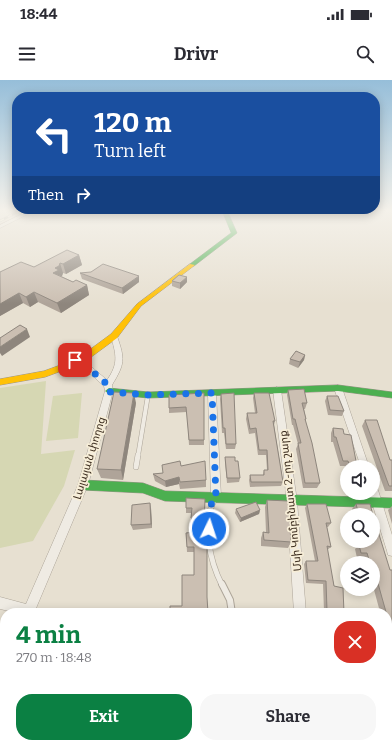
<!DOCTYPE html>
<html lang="en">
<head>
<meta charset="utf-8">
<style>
  :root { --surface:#fff; --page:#f7f7f7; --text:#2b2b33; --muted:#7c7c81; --accent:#0b8043 }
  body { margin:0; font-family:Bitter,"Noto Sans Armenian",serif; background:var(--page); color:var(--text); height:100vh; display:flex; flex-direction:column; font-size:15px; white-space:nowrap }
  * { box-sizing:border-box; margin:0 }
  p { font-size:13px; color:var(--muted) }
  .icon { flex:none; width:22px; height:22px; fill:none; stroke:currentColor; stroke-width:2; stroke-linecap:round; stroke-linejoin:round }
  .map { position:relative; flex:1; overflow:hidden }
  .side { position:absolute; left:0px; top:528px; width:392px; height:140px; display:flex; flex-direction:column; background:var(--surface); border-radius:16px 16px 0 0; box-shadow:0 2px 10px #0003 }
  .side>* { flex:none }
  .top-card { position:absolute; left:12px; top:12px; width:368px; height:122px; border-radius:16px; box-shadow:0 2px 10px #0003; background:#1a4fa0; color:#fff; overflow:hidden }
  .controls { position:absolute; left:340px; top:380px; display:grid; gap:8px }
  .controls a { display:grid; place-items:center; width:40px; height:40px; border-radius:50%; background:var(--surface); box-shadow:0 2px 10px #0003; font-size:20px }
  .pin { position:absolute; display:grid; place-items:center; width:34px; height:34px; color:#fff; margin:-17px; border-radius:8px; box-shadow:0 2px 6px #0006 }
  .me { position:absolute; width:44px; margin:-22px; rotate:4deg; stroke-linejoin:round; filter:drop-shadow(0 0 3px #0008) }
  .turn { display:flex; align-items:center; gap:14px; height:84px; padding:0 16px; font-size:18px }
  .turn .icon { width:52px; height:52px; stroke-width:2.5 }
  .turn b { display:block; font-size:28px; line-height:34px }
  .then { display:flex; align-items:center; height:38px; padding:0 16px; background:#0003; gap:8px; font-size:15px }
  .round { display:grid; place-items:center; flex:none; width:42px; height:42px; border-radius:16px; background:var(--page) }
  .overview { display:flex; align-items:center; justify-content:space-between; height:68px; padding:0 16px }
  h1 { font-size:24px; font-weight:700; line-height:30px; color:var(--accent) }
  .button { display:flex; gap:8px; margin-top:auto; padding:8px 16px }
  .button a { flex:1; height:46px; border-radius:16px; background:var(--accent); color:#fff; font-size:16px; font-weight:700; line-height:46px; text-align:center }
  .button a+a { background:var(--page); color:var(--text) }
  .status { display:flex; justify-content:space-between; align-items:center; height:28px; padding:0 20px; background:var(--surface); direction:ltr }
  .status svg { height:11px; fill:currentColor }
  header { display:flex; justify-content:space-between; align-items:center; height:52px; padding:0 16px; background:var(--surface); font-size:18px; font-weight:700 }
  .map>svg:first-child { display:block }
  .green { fill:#d6d7b3 }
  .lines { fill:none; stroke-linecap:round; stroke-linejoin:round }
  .lane-far2-casing { stroke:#ada599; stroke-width:5 }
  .lane-far1-casing { stroke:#ada599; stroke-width:6 }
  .lane-casing { stroke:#ada599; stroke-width:8 }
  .street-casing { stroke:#ada599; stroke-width:1 }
  .fast-casing { stroke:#9c958a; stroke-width:1 }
  .slow-casing { stroke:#9c958a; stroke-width:1 }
  .lane-far2 { stroke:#efebe3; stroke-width:4 }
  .lane-far1 { stroke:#efebe3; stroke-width:5 }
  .lane { stroke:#efebe3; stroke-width:6 }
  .street { fill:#efebe3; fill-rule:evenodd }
  .fast { fill:#4caf50; fill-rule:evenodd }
  .slow { fill:#ffc107; fill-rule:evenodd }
  .rail-casing { stroke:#afaaa2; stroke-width:2.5 }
  .rail { stroke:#f7eed8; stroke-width:1.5; stroke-dasharray:4.5; stroke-linecap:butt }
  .wall { fill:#afa499 }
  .shaded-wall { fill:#8e867d }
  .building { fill:#cbbfb2; stroke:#8e867d }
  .route { stroke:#1a73e8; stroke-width:7; stroke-dasharray:0 12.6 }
  .labels { text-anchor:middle; stroke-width:3.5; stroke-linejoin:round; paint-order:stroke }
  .street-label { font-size:11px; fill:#3d2e20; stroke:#f7eed8 }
</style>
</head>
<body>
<div class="status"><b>18:44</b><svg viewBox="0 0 49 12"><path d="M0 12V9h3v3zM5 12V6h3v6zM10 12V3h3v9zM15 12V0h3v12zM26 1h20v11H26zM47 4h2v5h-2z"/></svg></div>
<header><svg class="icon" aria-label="menu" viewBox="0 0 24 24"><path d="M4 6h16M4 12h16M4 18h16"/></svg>Drivr<svg class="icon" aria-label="search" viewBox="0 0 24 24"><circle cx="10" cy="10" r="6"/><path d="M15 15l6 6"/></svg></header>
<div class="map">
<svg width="392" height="668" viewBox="0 0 392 668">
  <rect width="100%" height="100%" fill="#e7e0d1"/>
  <path class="green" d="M46 301 41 374 75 370 64 406 33 461 0 468V308Z
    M82 313 78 358 46 361 53 316Z"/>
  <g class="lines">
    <g class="lane-far2-casing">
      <path id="lane-far2" d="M138 376 148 315"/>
    </g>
    <g class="lane-far1-casing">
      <path id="lane-far1" d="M136 387 138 375
        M215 419C201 442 210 482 222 505"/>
    </g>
    <g class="lane-casing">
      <path id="lane" d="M222 504 230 520 232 533
        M160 663V668"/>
    </g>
    <g class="street-casing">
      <path id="street" d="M30 130H36L0 148V145Z
        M114 254 117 256C125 279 125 284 112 305L113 311 88 405 34 533H18L0 529V517L26 524 78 405 105 311 104 306 76 281 78 279H82L107 300C119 283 116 275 111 256Z
        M338 305 342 308 369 387H361L334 308Z
        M277 307 281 310 297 421 306 533H294L287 421 273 310Z
        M212 310 216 313 221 417 219 420 216 421 213 420 211 417 208 313Z
        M373 406 376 407 378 410 392 455V476L388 475 387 471 369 413H373Z
        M5 619V653L0 655V622Z"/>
    </g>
    <g class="fast-casing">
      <path id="fast" d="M222 130H227L237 153 194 186H190V184L231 153Z
        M338 305 392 312V318L338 311 148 318 109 314 105 311 109 308 148 312Z
        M83 400 143 403 165 411 392 418V428L165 421 143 413 83 410 79 408 78 405 79 402Z"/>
    </g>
    <g class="slow-casing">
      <path id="slow" d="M190 184 195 185 141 226 117 258 83 283 45 297 0 305V299L44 291 77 279 111 254 137 224Z"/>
    </g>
    <use href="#lane-far2" class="lane-far2"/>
    <use href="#lane-far1" class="lane-far1"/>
    <use href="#lane" class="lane"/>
    <use href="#street" class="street"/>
    <use href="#fast" class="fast"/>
    <use href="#slow" class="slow"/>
    <g class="rail-casing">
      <path id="rail" d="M0 141 21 130"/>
    </g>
    <use href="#rail" class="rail"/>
  </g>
  <path class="wall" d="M79 175 82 185 66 194 63 193 62 196H61L73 202 87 205 89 215 61 233 38 222 30 227 23 223 0 236V192L34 187Z
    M80 193 139 202 123 214 82 199Z
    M172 201 187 202 180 209 172 206Z
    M305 275 304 280 298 288 289 284 290 279Z
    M288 310 307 323 305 329H304L306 339 305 341 320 403 317 408H303L296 369 298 364 293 345H292L287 315Z
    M204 313V365H189L187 332 169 333V328Z
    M254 313 275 341 274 345 283 402 281 406 250 407 249 400 250 395H263L264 390H267L266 375H258L255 353 249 354 246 339 247 333H255L253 318Z
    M221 314 236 364 235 369H226L224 353H222L220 319Z
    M327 316 344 331 342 336 328 335 325 321Z
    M136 323 123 400 101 398 97 389Z
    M365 340 390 380H392V411H385L362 346Z
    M333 348 344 354 356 381 358 387H347V392L345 386H340L333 362H331V353Z
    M225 377 235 381 240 398 239 402 227 403 225 382Z
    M181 386 206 400V407L180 409 179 404 166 407 155 401 153 394 163 393Z
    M186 418 204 445 207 466 182 526 194 495V472H187L186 453 194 452V444H191V433H186Z
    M267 420 291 462 288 468 261 466V458L263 452H266L265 427Z
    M307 424 331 443 328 447H327L331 467 327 470 334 506 344 533H322L324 531 323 504 306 503 304 484 306 481H315L305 428Z
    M356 424 373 435H353L352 429Z
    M392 426V444L388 430Z
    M151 428 152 448 133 450 131 445Z
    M236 429 260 430 259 434 240 442 235 433Z
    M361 461H373L390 490V573L387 575V533L380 532 373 506V483H364L363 478H357L355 469 359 465H362Z
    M368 530V533H364Z"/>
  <path class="shaded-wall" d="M79 175 82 185 66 194 63 184Z
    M60 183 63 193 62 196H61L53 193 55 188Z
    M139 196V202L123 214 122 208Z
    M187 197V202L180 209V203Z
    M87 205 89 215 61 233 57 223Z
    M34 212 38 222 30 227 26 217Z
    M19 213 23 223 0 236V224Z
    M27 249 30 257 2 276 0 273V267Z
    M305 275 304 280 298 288 300 282Z
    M134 313 136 323 123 400 121 390Z
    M179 397V404L166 407 165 401Z
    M150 423 151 428 152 448 151 444Z
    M260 430 259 434 240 442 241 438Z"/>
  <path class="building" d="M67 170 79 175 63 184 60 183 59 186 55 188 59 190 53 193 73 202 76 200 87 205 57 223 34 212 26 217 19 213 0 224V192L21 182 34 187Z
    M103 184 139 196 122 208 80 193 91 192Z
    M179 195 187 197 180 203 172 201Z
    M20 245 27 249 0 267V258Z
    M296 271 305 275 300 282 290 279Z
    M304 309 307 323H302L306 339H305L312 363 320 403H305L298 363H301L295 339H293L288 310Z
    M114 312 134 313 121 390 97 389Z
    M204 313V360H189L186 327 169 328V315Z
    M234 313 236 364H226L225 348H223L221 314Z
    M254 313H269L275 341H273L283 402H251L250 395H264V390H268L267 370H259L256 348 250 349 247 333H257Z
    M327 316H338L344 331 330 330Z
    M365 340H377L390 380H392V406H389Z
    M333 348 343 349 344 354 351 355 356 381 358 387H350L348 381H343L336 357H334Z
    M225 377H235V381H238L240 398H227Z
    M180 381 181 386 205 381 206 400 180 402 179 397 165 401 153 394 163 393 162 385Z
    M186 418 205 419 204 445 207 466V517L208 533H170V526H182V495H194V467H187L186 453 195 452 194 439 191 438 192 428H186Z
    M267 420 288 421 291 462 264 460 263 452 269 453Z
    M256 422 260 430 241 438 236 429Z
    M150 423 151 444 131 445 132 425Z
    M307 424H326L331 443H326L331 467 327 466 334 506 343 508 344 533H324V531H327L326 501 308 500 306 481H318Z
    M356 424H370L373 435H359Z
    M373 435 390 490H392V561L390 573 387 572V533H368V530L386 532 377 500 373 499V483H370L367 473H361L359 465H368L367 461H373Z"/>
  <linearGradient id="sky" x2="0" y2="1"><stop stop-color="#96bed9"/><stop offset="0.58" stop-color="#f4f1ea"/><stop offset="1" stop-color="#f4f1ea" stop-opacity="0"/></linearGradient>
  <rect width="392" height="224" fill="url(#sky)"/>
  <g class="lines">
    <path class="route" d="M75 280 80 281 108 305 109 312 148 315 212 313 216 417 210 426 209 449"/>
  </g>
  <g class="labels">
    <g class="street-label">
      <text transform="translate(89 378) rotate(-73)" y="4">Լալայան փողոց</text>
      <text transform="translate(290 421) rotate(-96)" y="4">Մսի Կոմբինատ 2-րդ շարք</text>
    </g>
  </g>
</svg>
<div class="controls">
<a><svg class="icon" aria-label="sound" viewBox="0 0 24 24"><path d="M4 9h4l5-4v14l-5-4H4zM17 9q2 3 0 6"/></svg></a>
<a><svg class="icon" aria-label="search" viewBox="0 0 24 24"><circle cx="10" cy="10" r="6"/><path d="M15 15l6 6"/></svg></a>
<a><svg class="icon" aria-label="layers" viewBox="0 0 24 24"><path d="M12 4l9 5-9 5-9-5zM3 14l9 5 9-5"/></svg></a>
</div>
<div class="pin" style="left:75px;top:280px;background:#d93025"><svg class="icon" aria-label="arrive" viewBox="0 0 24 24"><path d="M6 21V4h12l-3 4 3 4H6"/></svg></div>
<svg class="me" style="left:209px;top:449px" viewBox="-20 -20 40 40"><circle r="17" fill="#1a73e8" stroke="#fff" stroke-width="3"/><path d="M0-11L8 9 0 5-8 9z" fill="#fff"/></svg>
<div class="top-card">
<div class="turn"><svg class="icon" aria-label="left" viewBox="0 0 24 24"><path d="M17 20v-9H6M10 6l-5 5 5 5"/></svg><div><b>120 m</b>Turn left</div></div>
<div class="then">Then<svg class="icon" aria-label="right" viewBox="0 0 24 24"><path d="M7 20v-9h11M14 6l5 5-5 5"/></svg></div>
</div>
<section class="side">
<div class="overview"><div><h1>4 min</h1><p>270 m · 18:48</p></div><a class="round" style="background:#d93025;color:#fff"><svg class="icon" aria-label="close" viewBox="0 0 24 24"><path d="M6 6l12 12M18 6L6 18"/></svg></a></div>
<div class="button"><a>Exit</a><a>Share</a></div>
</section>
</div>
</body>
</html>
